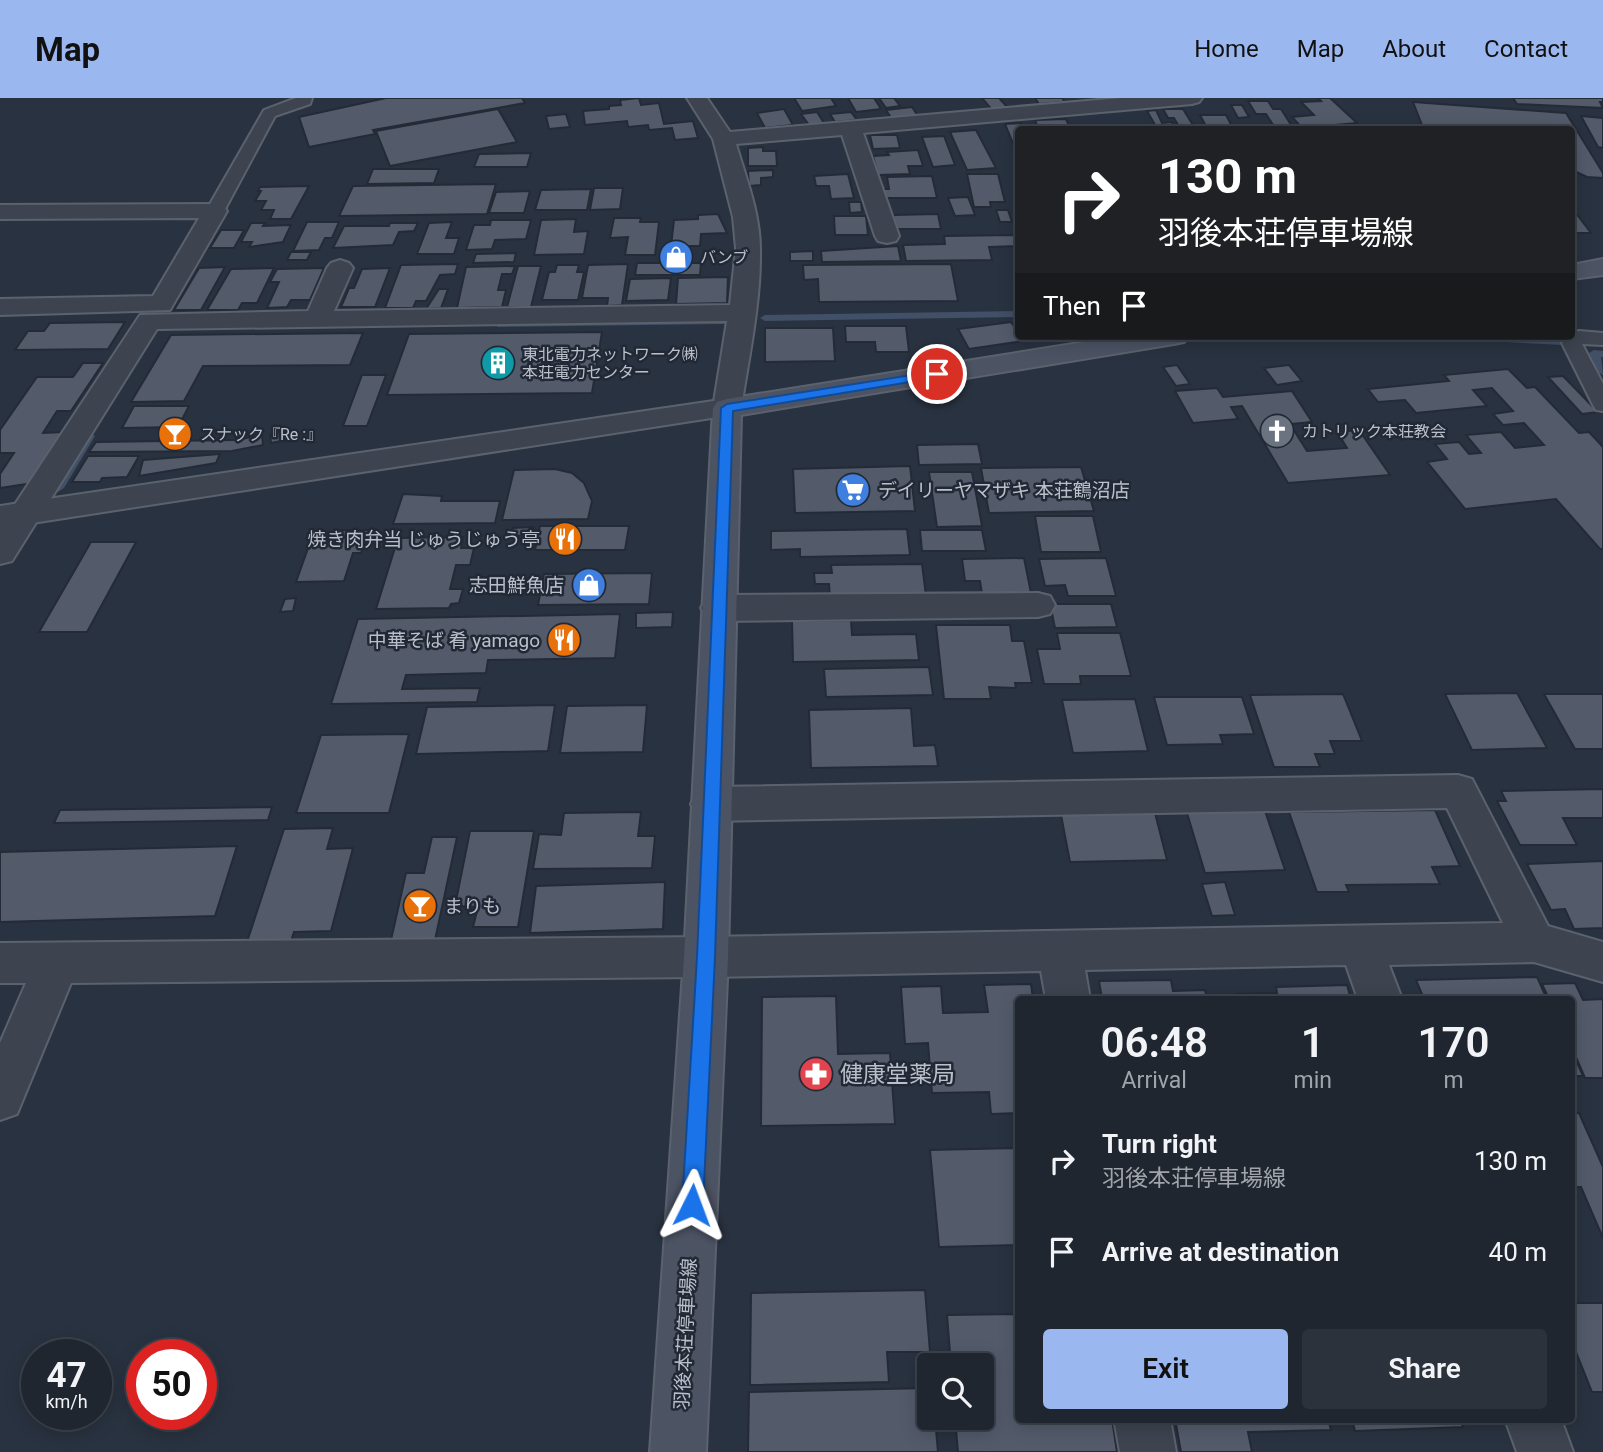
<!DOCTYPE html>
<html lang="en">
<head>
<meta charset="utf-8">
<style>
  :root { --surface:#1f2630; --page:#2c323c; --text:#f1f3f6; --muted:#a1a5ab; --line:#3c434c; --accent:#9bb7ef }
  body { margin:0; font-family:Roboto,"Noto Sans JP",sans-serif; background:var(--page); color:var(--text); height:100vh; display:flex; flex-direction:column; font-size:26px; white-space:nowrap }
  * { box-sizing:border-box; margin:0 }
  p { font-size:23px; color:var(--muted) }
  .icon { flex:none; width:38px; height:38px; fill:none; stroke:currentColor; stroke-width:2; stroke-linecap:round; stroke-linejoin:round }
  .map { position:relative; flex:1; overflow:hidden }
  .panel { position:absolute; left:1015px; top:898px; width:560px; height:427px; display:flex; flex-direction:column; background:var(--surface); border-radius:7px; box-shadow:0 4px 18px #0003,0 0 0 2px var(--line) }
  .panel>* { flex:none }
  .guide { position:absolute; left:1015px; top:28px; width:560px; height:214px; border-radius:7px; box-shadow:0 4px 18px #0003,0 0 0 2px var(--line); background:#202124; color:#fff; overflow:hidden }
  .buttons { position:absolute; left:917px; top:1255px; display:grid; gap:14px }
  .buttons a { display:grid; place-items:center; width:77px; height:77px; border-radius:7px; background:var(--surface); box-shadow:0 4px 18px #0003,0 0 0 2px var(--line); font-size:35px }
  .speed { position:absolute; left:21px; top:1241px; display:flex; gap:14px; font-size:35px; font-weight:700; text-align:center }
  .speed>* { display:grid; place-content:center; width:91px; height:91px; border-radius:50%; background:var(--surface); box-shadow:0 4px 18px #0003,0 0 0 2px var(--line); line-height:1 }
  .speed small { font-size:18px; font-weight:400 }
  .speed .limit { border:10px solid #d22; background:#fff; color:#111 }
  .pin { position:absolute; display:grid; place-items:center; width:60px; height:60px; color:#fff; margin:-30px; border:4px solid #fff; border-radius:50%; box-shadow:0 2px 7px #0007 }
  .me { position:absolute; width:77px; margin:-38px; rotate:3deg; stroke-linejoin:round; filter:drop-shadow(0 0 5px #0008) }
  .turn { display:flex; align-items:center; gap:24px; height:147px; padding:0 28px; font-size:32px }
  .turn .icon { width:91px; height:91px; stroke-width:2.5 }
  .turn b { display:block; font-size:49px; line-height:60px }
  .then { display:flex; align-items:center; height:66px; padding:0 28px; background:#0003; gap:14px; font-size:26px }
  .eta { display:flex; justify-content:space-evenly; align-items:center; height:119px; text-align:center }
  .eta b { font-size:42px; font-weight:600; line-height:49px }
  .primary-button { display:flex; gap:14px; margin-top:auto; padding:14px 28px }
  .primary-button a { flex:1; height:80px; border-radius:7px; background:var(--accent); color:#111; font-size:28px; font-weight:600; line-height:80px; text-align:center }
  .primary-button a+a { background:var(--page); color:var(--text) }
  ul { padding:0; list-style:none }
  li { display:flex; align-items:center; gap:21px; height:91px; padding:0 28px }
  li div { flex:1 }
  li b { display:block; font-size:26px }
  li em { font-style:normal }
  header { display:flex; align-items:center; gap:42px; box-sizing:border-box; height:98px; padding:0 35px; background:var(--accent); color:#111 }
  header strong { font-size:33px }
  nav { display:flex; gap:38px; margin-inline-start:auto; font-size:24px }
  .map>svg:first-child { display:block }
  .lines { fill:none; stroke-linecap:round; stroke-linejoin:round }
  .stream { fill:#414f67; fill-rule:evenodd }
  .building { fill:#535b6b; stroke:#242b37; stroke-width:2 }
  .service-casing { stroke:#5b626d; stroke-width:4 }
  .minor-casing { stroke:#5b626d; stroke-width:4 }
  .tertiary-casing { stroke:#5b626d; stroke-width:4 }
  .secondary-casing { stroke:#5b626d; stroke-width:4 }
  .service { fill:#3d4450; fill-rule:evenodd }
  .minor { fill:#3d4450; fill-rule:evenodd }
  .tertiary { fill:#3d4450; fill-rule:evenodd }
  .secondary { fill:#4c5363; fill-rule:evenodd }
  .route { fill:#1a73e8; stroke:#114b97; stroke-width:2 }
  .labels { text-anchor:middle; stroke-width:5; stroke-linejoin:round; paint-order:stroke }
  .far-poi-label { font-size:16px; fill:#bac0ca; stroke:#222936; text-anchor:start }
  .poi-label { font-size:19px; fill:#bac0ca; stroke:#222936; text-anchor:end }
  .street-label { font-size:19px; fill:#bac0ca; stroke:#222936 }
  .near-poi-label { font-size:23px; fill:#bac0ca; stroke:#222936; text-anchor:start }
</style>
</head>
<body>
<header>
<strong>Map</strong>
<nav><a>Home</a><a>Map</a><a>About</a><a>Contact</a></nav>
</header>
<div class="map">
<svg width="1603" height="1354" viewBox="0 0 1603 1354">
  <rect width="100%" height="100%" fill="#293240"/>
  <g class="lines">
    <path class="stream" d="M1018 213V219L765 223 760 220 765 217Z
      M721 221 726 224 724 226 498 229 493 226 498 223Z
      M1442 238 1562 241 1567 244 1562 247 1447 241Z
      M1594 252 1603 253V259H1601L1603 277 1598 274 1589 255Z
      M90 335 95 338 64 390 58 394 54 393 52 390 86 336Z"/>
  </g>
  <path class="building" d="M386 0H522L525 5 373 32 375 36 309 49 299 19Z
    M639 0 641 7 659 5 664 26 693 23 698 40 675 42 672 30 649 32 648 27 628 29 627 23 585 27 583 13 609 11V8L621 7 620 2Z
    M794 0H831L836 8 802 13Z
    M848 0H874L881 11 856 14Z
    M879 0H894L900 8 886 10Z
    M982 0H999L1008 10 992 12Z
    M1035 0H1062L1065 4 1039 6Z
    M1318 0H1330L1357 25 1322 28 1325 32H1304L1292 19 1314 17 1301 4 1321 3Z
    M1513 0H1603V4H1600L1603 10 1517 6Z
    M1248 3H1268L1273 11H1281L1293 30H1275L1266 16H1256Z
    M1413 4 1566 15 1603 75V80L1587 79 1572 72V32H1424Z
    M1231 7H1242L1249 19 1238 20Z
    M912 9 918 18 892 21 886 12Z
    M498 11 517 44 390 68 376 33Z
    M784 11 793 27 765 30 757 15Z
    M1163 11H1183L1196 32H1181L1174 20H1168Z
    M1156 12 1162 25 1172 24 1176 32H1158L1147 13Z
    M817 14 824 25 809 27 801 16Z
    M851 14 857 22 835 24 830 16Z
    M566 16 570 29 549 31 546 18Z
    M1200 17H1226L1234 32H1208Z
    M1581 18 1603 20V50L1598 49Z
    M1066 21 1071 32H1039L1035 22Z
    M1021 25 1024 32H1018V58L1005 26Z
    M976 32 996 70 967 72 950 34Z
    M870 37H897L900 50 873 51Z
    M944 38 955 67 933 69 922 39Z
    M763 49V53H776L777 68H748V50Z
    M918 52 923 68H908L910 76 878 77 873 58 889 57 887 54Z
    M531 55 527 69H474L479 56Z
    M373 71H439L434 85 367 86Z
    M773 72V79L761 80V87L749 88 748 73Z
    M848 76 854 100 831 101 829 88H816L814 78Z
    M967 76H998L1005 104H990L991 109H974Z
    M932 78 937 100H883L882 91H889L887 79Z
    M496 86 487 116 339 118 353 88Z
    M309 88 291 121H270L274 112H261L266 103H255L261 93H258L260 89Z
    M594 90H623L620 111 590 112Z
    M591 91 587 112H535L541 92Z
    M530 93 524 115H489L496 94Z
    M968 99 975 117 955 118 948 100Z
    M849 104H861L862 114 850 115Z
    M1572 110 1591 135H1572Z
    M996 112H1008L1012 124H1000Z
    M718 116 727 135 701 136 700 148H671L674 122 698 121V117Z
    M938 116 941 131H895L893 117Z
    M834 118H866L868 137H835Z
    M614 120H641L640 124H659L655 157H625L628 139 610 140Z
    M576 121 574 134 588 133 584 156 534 157 541 122Z
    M491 122H531L526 141 495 142 492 151 466 152 474 127H490Z
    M307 124H339L332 140H325L319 152 293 153Z
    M452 124 446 140H459L454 156H417L429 125Z
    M251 125H265L263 128 291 127 283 144 249 149 252 144H241Z
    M390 125H418L414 133 399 134 393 147 333 150 344 128H389Z
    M221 132H244L234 150H210Z
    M1017 137 1018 148 989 149 992 162 906 163 903 147 945 146 944 138Z
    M898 148 901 163 822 164 821 153Z
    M813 153V163H790V154Z
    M291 154H311L307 162H287Z
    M516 155 514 164 473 165 476 156Z
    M637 165H701L700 177H635Z
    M458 166 455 176 440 177 426 203H416L413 210H385L401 167Z
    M628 166 622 207 607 208 608 200H582L588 167Z
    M951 166 958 203 819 204 818 181 804 182 803 167Z
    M557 167H579L577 174H584L578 202H542L549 174H555Z
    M515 168 512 176H502L498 192H506L502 209 457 210 466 169Z
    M518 168H541L531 209H507Z
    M225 169 201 212H174L199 170Z
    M274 170 257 205H242L238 212H207L231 171Z
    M324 170 310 202H291L287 209 267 210 279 184H270L277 171Z
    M390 170 375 209H341L349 190H354L362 171Z
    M728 179 727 205 676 206 678 180Z
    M671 180 668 202 626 203 630 181Z
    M439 191H448L441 210 426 211Z
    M125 224 108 251 15 252 28 233H44L50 225Z
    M1011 224 1024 243 969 251 958 231Z
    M845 228H906L909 254H876L875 244H846Z
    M765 230H833L835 263 765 264Z
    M602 234 592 295 387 297 409 236Z
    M363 235 350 267 203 268 184 303 131 304 171 237Z
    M83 265H103L71 313H57L43 335 65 334 33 385 0 390V376L14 355H0V332L37 279H73Z
    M1177 267 1190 286 1176 288 1163 269Z
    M1289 267 1302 283 1277 287 1264 270Z
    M1508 271 1527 290 1535 289 1579 335 1589 334 1603 349V451H1600L1556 401 1465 411 1427 364 1447 361 1435 346 1459 344 1469 356 1481 355 1466 337 1501 334 1515 350 1544 347 1524 325 1503 327 1493 316 1513 313 1492 290 1473 292 1487 308 1416 315 1405 302 1378 304 1368 291 1449 283 1444 277Z
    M362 277H386L367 328H343Z
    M1563 278 1598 314 1582 316 1548 279Z
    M1217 290 1223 299 1292 293 1312 324 1290 326 1307 353 1347 350 1337 334 1359 332 1390 377 1288 385 1242 308 1231 309 1238 321 1193 325 1175 293Z
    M134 308H189L178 329 122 330Z
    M290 332 291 341 271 345 270 336Z
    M262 337 263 347 232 353 89 354 96 344 236 342Z
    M978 346 982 366 919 367 917 347Z
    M220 356 216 365 139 378 143 362Z
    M88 358H139L127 379 102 380 100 384H72Z
    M910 368 915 413 795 415 793 371Z
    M1081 369 1094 413 989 415 981 370Z
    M555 371 572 375 584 385 592 403 588 421 502 422 514 372Z
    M929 374H972L982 428 937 429Z
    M403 396 442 398 441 403H500L495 425 393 426Z
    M1035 418H1093L1101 454H1041Z
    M540 428H629L625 452H535Z
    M534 429 533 437 511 438 513 430Z
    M907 431 910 457 800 459V451L771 452V433Z
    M341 432H369L361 455H353L344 483 296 484 312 439H339Z
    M920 432H982L986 453H922Z
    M463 439 461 450H474L470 467H456L450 491H463L459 505 451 506 449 510 376 511 398 440Z
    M91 444H136L87 534H39Z
    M1024 460 1031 495 982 496 980 483H965L962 461Z
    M1106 460 1116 498H1068L1065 487 1045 488 1039 461Z
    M922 466 926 498 830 500 829 486H815L814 475H832L831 467Z
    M652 475 649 506 538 507 544 476Z
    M296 500 293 513 280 514 285 501Z
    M1050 506H1111L1117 529 1055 530Z
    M673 514 672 529 636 530V515Z
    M620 516 615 560 488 562 486 575 406 577 402 591 480 590 477 604 331 606 358 521Z
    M851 522 852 537 916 536 919 562 793 564 792 523Z
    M936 527H1010L1012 543H1024L1032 585H1015L1016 590 989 589 991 601H944Z
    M1057 535H1120L1131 578H1080L1081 586H1044L1037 551H1060Z
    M929 569 933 597 826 599 824 571Z
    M1517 595 1547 650 1472 652 1445 596Z
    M1343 596 1362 643H1330L1335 656H1315L1320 669H1274L1250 597Z
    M1544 596H1603V651H1575Z
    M1154 599H1242L1254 636 1220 637 1223 646 1167 647Z
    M1135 601 1148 653 1073 655 1062 602Z
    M555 607 548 653 416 656 427 609Z
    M647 607 643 654 560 655 567 608Z
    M911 610 914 648 935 647 938 668 811 670 809 612Z
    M409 636 389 715H296L321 637Z
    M1603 691V720H1563L1577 747H1520L1497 703H1506L1501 693Z
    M272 709 268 722 54 725 60 712Z
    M1435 712 1460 768 1432 769 1440 786 1346 787 1349 794H1317L1289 714Z
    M1265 713 1285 772 1205 775 1187 715Z
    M641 714 638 738H655L652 770 533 771 539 736 561 737 564 715Z
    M1155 715 1167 762 1070 764 1061 717Z
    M333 730 327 751 353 750 331 833 294 834 290 846 246 847 284 731Z
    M470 733H534L518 829H473L478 809 455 808Z
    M432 739H457L435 842H391L406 775H424Z
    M237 748 215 818 0 824V754Z
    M1603 763V830L1574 831 1565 811 1551 812 1527 766Z
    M665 784 663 831 530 835 536 788Z
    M1225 784 1235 817 1212 818 1202 786Z
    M1537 879 1547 901H1424L1416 882Z
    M1171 882 1173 893 1205 892 1207 901H1102L1099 883Z
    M1575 885 1583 902 1603 901V980H1585L1572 950V901H1549L1542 886Z
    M1031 886 1033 901H1018V1015L991 1016 989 994 932 995 928 945 905 946 901 889 941 888 943 915 988 914 984 887Z
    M1347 887 1351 901H1236L1235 896 1277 895 1276 889Z
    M836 898 838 956 890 955 895 1026 761 1028 762 899Z
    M1572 953 1583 978H1572Z
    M1572 1015H1579L1603 1069V1140L1581 1089H1572Z
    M1018 1050V1147L939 1149 930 1052Z
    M925 1192 930 1254H887L889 1284 750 1287 751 1195Z
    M1572 1205H1603V1294H1592L1572 1244Z
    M1018 1216V1321H1112L1117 1354H958L955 1320H982V1267H951L947 1217Z
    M929 1290V1320H935L938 1354H748L749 1294Z
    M1175 1321H1328L1331 1332 1248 1334 1252 1354H1181Z
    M1352 1321H1460L1463 1329 1355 1333Z"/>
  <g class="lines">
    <g class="service-casing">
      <path id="service" d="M312 0 310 6 275 18 224 113 221 117H209L206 113 264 12 296 0Z
        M1579 233 1603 235V247L1582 246 1603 286V313L1596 312 1593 307 1562 245 1572 235Z"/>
    </g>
    <g class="minor-casing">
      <path id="minor" d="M687 0H707L730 34 1121 0H1202L1199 4 1192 6 863 35 899 138 896 143 887 145 878 143 875 138 842 37 736 46C746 80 760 115 760 151 761 204 749 258 741 310L737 316 727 319 717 316 713 310 727 223 157 231 12 463 0 466V429L140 217 308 213 327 170 331 165 340 162 349 165 353 170 334 213 730 207 736 150 733 119 713 41Z
        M215 106 223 108 227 113 170 212 0 217V201L153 198 199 120 0 121V107Z
        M1038 495 1050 498 1055 507 1050 516 1038 519 718 523 706 519 701 510 706 501 718 497Z
        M1458 677 1472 681 1548 828 1603 844V884L1534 864 1389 867 1402 901H1358L1346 867 1085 872 1090 901H1046L1041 873 706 879 71 885 17 1016 0 1022V945L26 885H0V845L706 839 1503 825 1447 710 711 723 697 718 691 706 697 694 711 689Z
        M1114 1321H1170L1176 1354H1120Z
        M1505 1321H1561L1573 1354H1517Z"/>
    </g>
    <g class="tertiary-casing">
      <path id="tertiary" d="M727 301 737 304 741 310 737 316 0 430V408Z"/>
    </g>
    <g class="secondary-casing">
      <path id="secondary" d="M1603 161V177L1572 181V167Z
        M1123 238H1187L1184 244 1174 246 741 317 728 859 706 1354H650L684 859 713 310 717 304 727 301Z"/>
    </g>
    <use href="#service" class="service"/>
    <use href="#minor" class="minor"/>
    <use href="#tertiary" class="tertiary"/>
    <use href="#secondary" class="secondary"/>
  </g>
  <path class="route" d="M937 273 941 274V279L733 313 715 859 703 1107 700 1114 692 1117 685 1114 682 1107 697 859 721 310 727 306Z"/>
  <defs>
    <g id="shop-disc" transform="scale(1.75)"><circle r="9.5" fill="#3f7fe0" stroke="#222936"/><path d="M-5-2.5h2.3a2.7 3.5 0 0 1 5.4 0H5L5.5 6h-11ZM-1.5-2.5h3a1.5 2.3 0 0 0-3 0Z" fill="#fff"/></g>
    <g id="building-disc" transform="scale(1.75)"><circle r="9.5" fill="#0f9aa8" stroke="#222936"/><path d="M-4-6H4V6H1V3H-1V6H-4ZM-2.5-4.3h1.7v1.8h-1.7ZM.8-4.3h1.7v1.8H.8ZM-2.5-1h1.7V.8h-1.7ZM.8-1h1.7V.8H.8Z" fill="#fff"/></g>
    <g id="church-disc" transform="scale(1.75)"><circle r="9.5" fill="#6b7280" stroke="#222936"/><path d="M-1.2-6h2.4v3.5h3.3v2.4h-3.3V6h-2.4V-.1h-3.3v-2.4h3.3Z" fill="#fff"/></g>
    <g id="bar-disc" transform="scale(1.75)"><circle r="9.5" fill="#e8710a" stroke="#222936"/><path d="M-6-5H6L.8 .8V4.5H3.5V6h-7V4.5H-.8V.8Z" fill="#fff"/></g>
    <g id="supermarket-disc" transform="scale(1.75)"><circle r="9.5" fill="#3f7fe0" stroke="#222936"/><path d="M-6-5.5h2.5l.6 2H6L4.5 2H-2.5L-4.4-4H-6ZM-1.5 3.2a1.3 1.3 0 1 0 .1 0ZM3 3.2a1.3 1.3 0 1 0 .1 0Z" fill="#fff"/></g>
    <g id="restaurant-disc" transform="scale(1.75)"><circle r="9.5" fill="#e8710a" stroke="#222936"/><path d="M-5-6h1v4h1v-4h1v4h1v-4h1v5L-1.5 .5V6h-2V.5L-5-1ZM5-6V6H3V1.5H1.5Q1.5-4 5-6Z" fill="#fff"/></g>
    <g id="pharmacy-disc" transform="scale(1.75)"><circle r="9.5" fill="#e0444e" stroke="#222936"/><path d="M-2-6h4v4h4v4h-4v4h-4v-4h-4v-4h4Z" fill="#fff"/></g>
  </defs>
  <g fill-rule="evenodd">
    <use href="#shop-disc" x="676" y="159"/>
    <use href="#building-disc" x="498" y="265"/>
    <use href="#church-disc" x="1277" y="333"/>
    <use href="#bar-disc" x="175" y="336"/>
    <use href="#supermarket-disc" x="853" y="392"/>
    <use href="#restaurant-disc" x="565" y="441"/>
    <use href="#shop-disc" x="589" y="487"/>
    <use href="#restaurant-disc" x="564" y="542"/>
    <use href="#bar-disc" x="420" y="808"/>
    <use href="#pharmacy-disc" x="816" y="976"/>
  </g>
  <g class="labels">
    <g class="far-poi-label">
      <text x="700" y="165">バンブ</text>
      <text x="522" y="262">東北電力ネットワーク㈱<tspan x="522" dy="18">本荘電力センター</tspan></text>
      <text x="1302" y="339">カトリック本荘教会</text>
      <text x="200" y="342">スナック『Re :』</text>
    </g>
    <g class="poi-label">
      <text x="878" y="399" text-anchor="start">デイリーヤマザキ 本荘鶴沼店</text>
      <text x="540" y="448">焼き肉弁当 じゅうじゅう亭</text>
      <text x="564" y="494">志田鮮魚店</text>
      <text x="540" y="549">中華そば 肴 yamago</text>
      <text x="444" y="815" text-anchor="start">まりも</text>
    </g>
    <g class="street-label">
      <text transform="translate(685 1236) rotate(-87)" y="7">羽後本荘停車場線</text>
    </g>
    <g class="near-poi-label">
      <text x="840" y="984">健康堂薬局</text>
    </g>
  </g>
</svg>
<div class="buttons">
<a><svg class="icon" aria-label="search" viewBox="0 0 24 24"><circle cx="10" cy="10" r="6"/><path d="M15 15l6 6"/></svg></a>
</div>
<div class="speed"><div>47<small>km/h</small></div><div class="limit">50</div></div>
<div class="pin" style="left:937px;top:276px;background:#d93025"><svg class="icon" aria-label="arrive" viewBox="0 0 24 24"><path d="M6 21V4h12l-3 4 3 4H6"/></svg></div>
<svg class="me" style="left:692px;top:1107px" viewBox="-20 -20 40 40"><path d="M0-17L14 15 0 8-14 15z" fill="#1a73e8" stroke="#fff" stroke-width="4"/></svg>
<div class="guide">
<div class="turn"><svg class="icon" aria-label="right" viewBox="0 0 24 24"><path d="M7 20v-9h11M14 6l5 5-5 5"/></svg><div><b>130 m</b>羽後本荘停車場線</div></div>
<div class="then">Then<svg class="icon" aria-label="arrive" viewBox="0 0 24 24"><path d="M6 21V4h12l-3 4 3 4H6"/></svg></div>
</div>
<section class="panel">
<div class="eta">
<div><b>06:48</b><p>Arrival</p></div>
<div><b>1</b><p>min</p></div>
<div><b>170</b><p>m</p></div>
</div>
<ul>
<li><svg class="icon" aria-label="right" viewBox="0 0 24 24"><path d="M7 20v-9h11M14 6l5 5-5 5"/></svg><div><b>Turn right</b><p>羽後本荘停車場線</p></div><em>130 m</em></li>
<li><svg class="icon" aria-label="arrive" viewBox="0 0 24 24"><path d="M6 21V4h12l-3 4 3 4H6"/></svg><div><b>Arrive at destination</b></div><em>40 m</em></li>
</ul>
<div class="primary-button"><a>Exit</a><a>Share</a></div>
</section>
</div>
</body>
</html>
